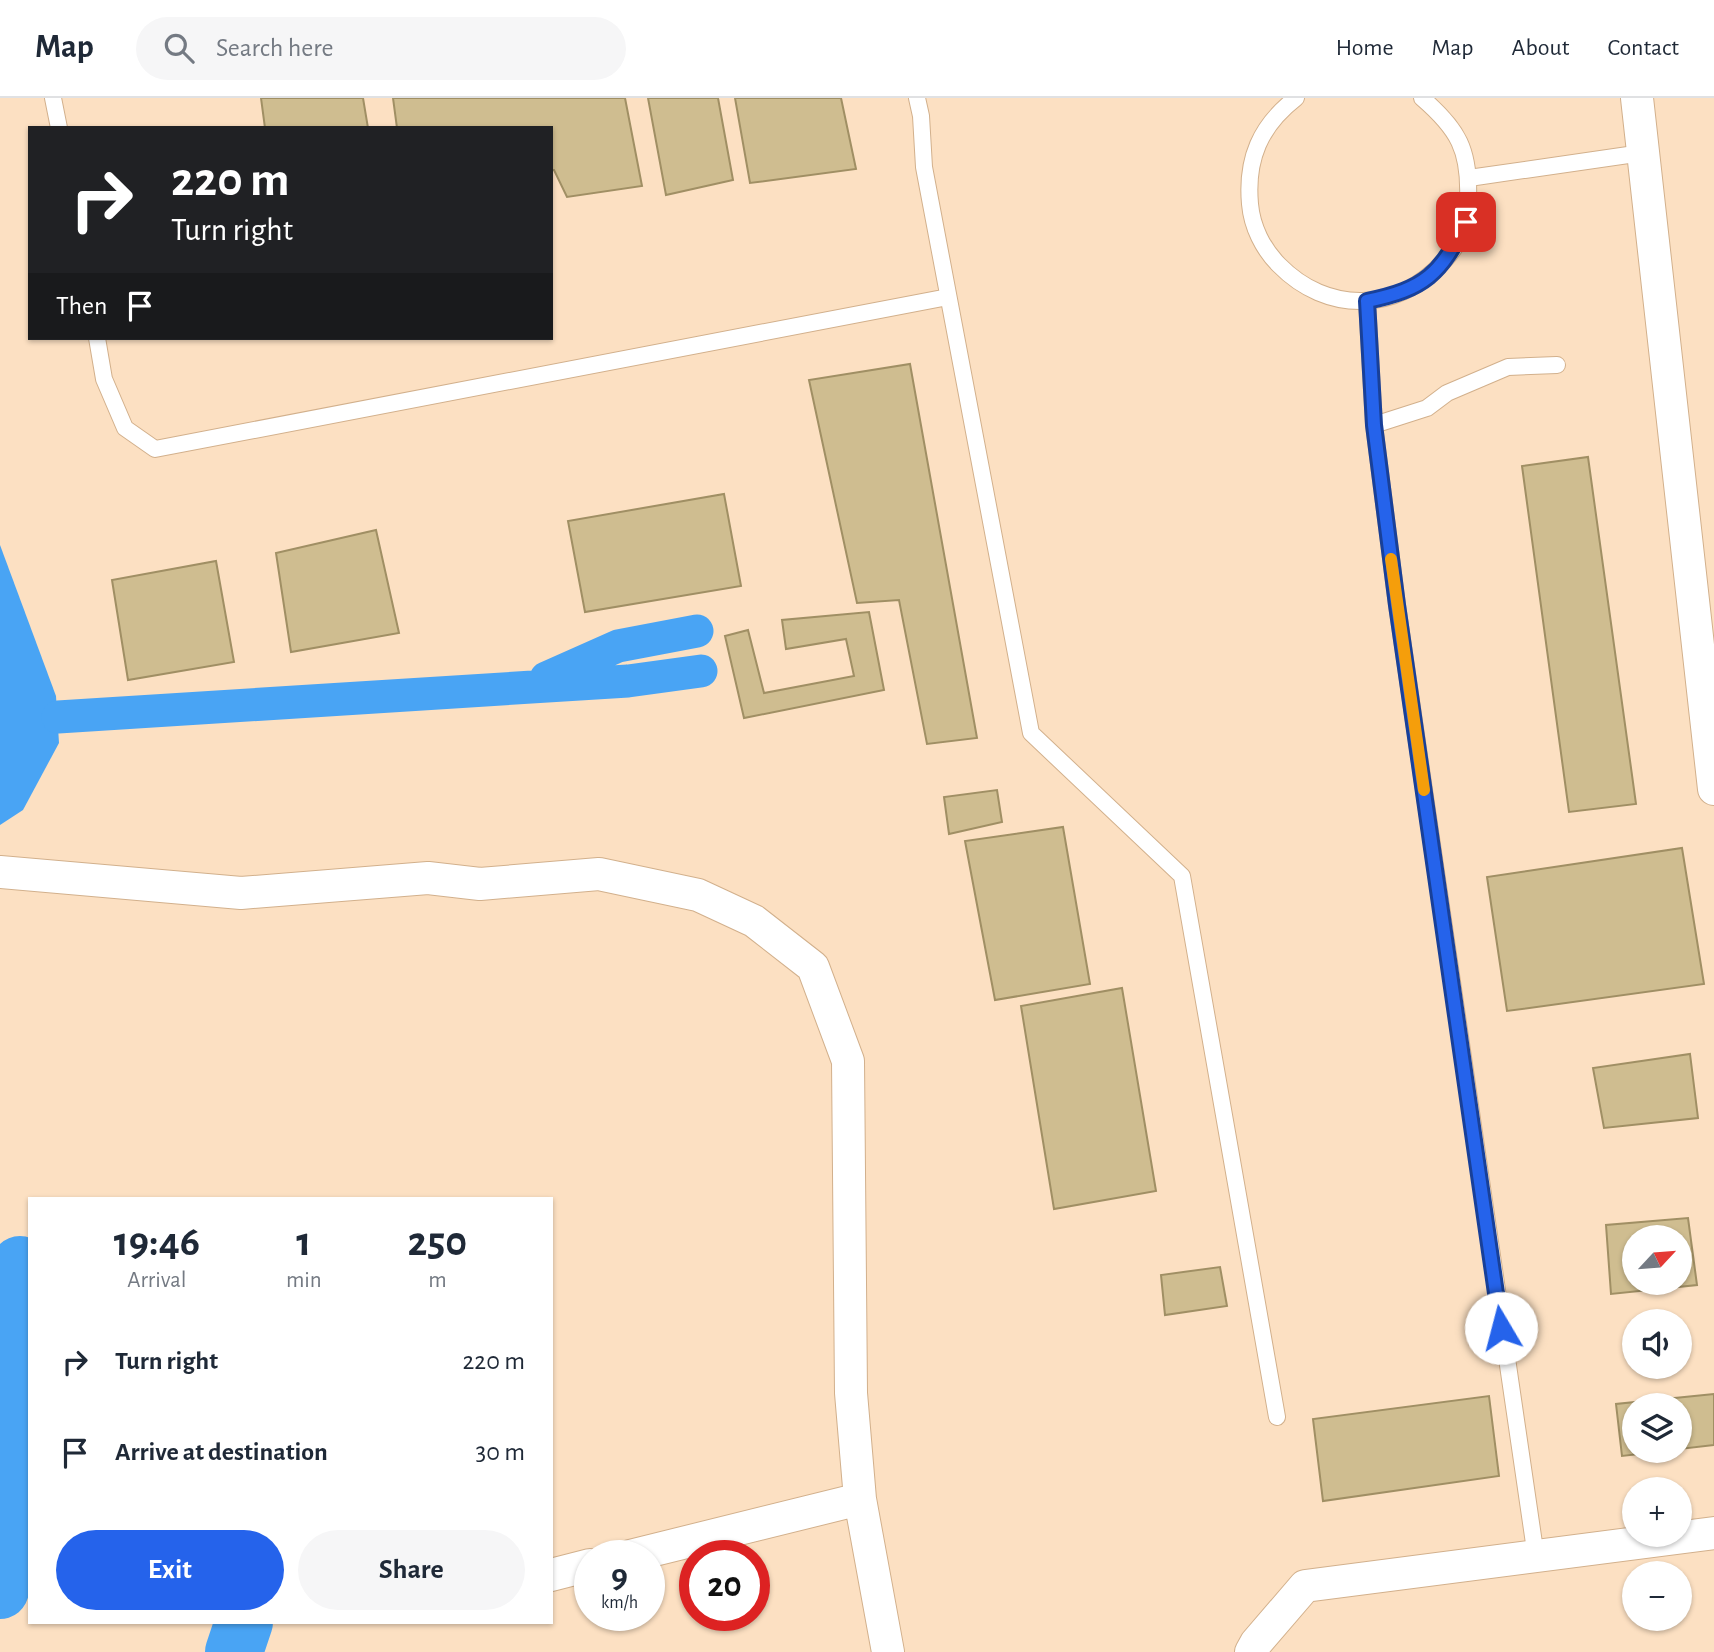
<!DOCTYPE html>
<html lang="en">
<head>
<meta charset="utf-8">
<style>
  :root { --surface:#fff; --page:#f6f6f7; --text:#1f2937; --muted:#747a83; --line:#e0e1e3; --accent:#2563eb }
  body { margin:0; font-family:"Alegreya Sans",sans-serif; background:var(--page); color:var(--text); height:100vh; display:flex; flex-direction:column; font-size:26px; white-space:nowrap }
  * { box-sizing:border-box; margin:0 }
  p { font-size:23px; color:var(--muted) }
  .icon { flex:none; width:38px; height:38px; fill:none; stroke:currentColor; stroke-width:2; stroke-linecap:round; stroke-linejoin:round }
  .map { position:relative; flex:1; overflow:hidden }
  .sheet { position:absolute; left:28px; top:1099px; width:525px; height:427px; display:flex; flex-direction:column; background:var(--surface); border-radius:0px; box-shadow:0 2px 5px #0004 }
  .sheet>* { flex:none }
  .guide { position:absolute; left:28px; top:28px; width:525px; height:214px; border-radius:0px; box-shadow:0 2px 5px #0004; background:#202124; color:#fff; overflow:hidden }
  .needle { width:46px; rotate:64deg }
  .fabs { position:absolute; left:1622px; top:1127px; display:grid; gap:14px }
  .fabs a { display:grid; place-items:center; width:70px; height:70px; border-radius:50%; background:var(--surface); box-shadow:0 2px 5px #0004; font-size:35px }
  .speed { position:absolute; left:574px; top:1442px; display:flex; gap:14px; font-size:35px; font-weight:700; text-align:center }
  .speed>* { display:grid; place-content:center; width:91px; height:91px; border-radius:50%; background:var(--surface); box-shadow:0 2px 5px #0004; line-height:1 }
  .speed small { font-size:18px; font-weight:400 }
  .speed .limit { border:10px solid #d22; background:#fff; color:#111 }
  .pin { position:absolute; display:grid; place-items:center; width:60px; height:60px; color:#fff; margin:-30px; border-radius:14px; box-shadow:0 4px 10px #0006 }
  .me { position:absolute; width:77px; margin:-38px; rotate:352deg; stroke-linejoin:round; filter:drop-shadow(0 0 5px #0008) }
  .turn { display:flex; align-items:center; gap:24px; height:147px; padding:0 28px; font-size:32px }
  .turn .icon { width:91px; height:91px; stroke-width:2.5 }
  .turn b { display:block; font-size:49px; line-height:60px }
  .then { display:flex; align-items:center; height:66px; padding:0 28px; background:#0003; gap:14px; font-size:26px }
  .eta { display:flex; justify-content:space-evenly; align-items:center; height:119px; text-align:center }
  .eta b { font-size:42px; font-weight:600; line-height:49px }
  .button { display:flex; gap:14px; margin-top:auto; padding:14px 28px }
  .button a { flex:1; height:80px; border-radius:42px; background:var(--accent); color:#fff; font-size:28px; font-weight:600; line-height:80px; text-align:center }
  .button a+a { background:var(--page); color:var(--text) }
  ul { padding:0; list-style:none }
  li { display:flex; align-items:center; gap:21px; height:91px; padding:0 28px }
  li div { flex:1 }
  li b { display:block; font-size:26px }
  li em { font-style:normal }
  header { display:flex; align-items:center; gap:42px; box-sizing:border-box; height:98px; padding:0 35px; background:var(--surface); border-bottom:2px solid var(--line) }
  header strong { font-size:33px }
  nav { display:flex; gap:38px; margin-inline-start:auto; font-size:24px }
  .search { width:490px; height:63px; background:var(--page); display:flex; align-items:center; gap:18px; box-sizing:border-box; padding:0 24px; border-radius:38px; color:var(--muted); font-size:26px }
  .map>svg:first-child { display:block }
  .water { fill:#49a4f4 }
  .lines { fill:none; stroke-linecap:round; stroke-linejoin:round }
  .canal { stroke:#49a4f4; stroke-width:33 }
  .river { stroke:#49a4f4; stroke-width:58 }
  .building { fill:#cfbd90; stroke:#a08f64; stroke-width:2; fill-rule:evenodd }
  .lane-casing { stroke:#d2b08c; stroke-width:18 }
  .street-casing { stroke:#d2b08c; stroke-width:34 }
  .lane { stroke:#fff; stroke-width:16 }
  .street { stroke:#fff; stroke-width:32 }
  .route-casing { stroke:#184099; stroke-width:18 }
  .route { stroke:#2563eb; stroke-width:12 }
  .slow { stroke:#f59e0b; stroke-width:12 }
</style>
</head>
<body>
<header>
<strong>Map</strong>
<div class="search"><svg class="icon" aria-label="search" viewBox="0 0 24 24"><circle cx="10" cy="10" r="6"/><path d="M15 15l6 6"/></svg>Search here</div>
<nav><a>Home</a><a>Map</a><a>About</a><a>Contact</a></nav>
</header>
<div class="map">
<svg width="1714" height="1554" viewBox="0 0 1714 1554">
  <rect width="100%" height="100%" fill="#fce0c2"/>
  <path class="water" d="M0 447 56 598 59 645 23 712 0 727Z"/>
  <g class="lines">
    <path class="canal" d="M546 580 618 548 697 533
      M58 619 628 583 701 573"/>
    <path class="river" d="M0 1492 20 1260V1167
      M234 1554 244 1524"/>
  </g>
  <path class="building" d="M261 0H363L368 30H265Z
    M393 0H625L642 88 567 99 554 72H551V30H397Z
    M648 0H718L733 82 666 97Z
    M735 0H841L856 71 750 85Z
    M910 266 977 640 927 646 899 502 857 505 809 282Z
    M1588 359 1636 706 1569 714 1522 368Z
    M724 396 741 488 585 514 568 423Z
    M376 432 399 535 291 554 276 455Z
    M216 463 234 564 128 582 112 482Z
    M869 514 884 592 744 620 725 538 748 532 764 595 854 578 846 541 786 551 782 522Z
    M997 692 1002 724 949 736 944 699Z
    M1063 729 1090 886 995 902 965 743Z
    M1682 750 1704 886 1507 913 1487 779Z
    M1122 890 1156 1093 1054 1111 1021 908Z
    M1690 956 1698 1020 1604 1030 1593 970Z
    M1688 1120 1697 1187 1611 1196 1606 1127ZM1634 1139H1680V1185H1634Z
    M1220 1169 1227 1208 1165 1217 1161 1177Z
    M1714 1296V1347L1680 1351V1307H1634V1353H1666L1622 1358 1616 1306Z
    M1489 1298 1499 1378 1323 1403 1313 1321Z"/>
  <g class="lines">
    <g class="lane-casing">
      <path id="lane" d="M53 0 59 30
        M917 0 921 18 924 69 1031 635 1182 778 1277 1319
        M1296 0C1260 28 1246 61 1250 106 1252 129 1263 151 1279 167 1327 216 1397 215 1443 164 1453 153 1464 137 1467 123 1468 116 1467 108 1468 101 1470 52 1458 31 1422 0
        M1469 80 1642 55
        M1367 203 1374 327 1397 507 1536 1459
        M97 240 104 281 125 330 155 351 948 199
        M1374 327 1427 310 1447 295 1508 269 1557 267"/>
    </g>
    <g class="street-casing">
      <path id="street" d="M1637 0 1714 691
        M0 774 241 795 428 780 480 786 599 776 698 797 754 823 813 869 848 963 851 1295 860 1401 888 1554
        M630 1458 860 1401
        M551 1477 590 1467
        M1251 1554 1256 1545 1305 1488 1714 1435"/>
    </g>
    <use href="#lane" class="lane"/>
    <use href="#street" class="street"/>
  </g>
  <g class="lines">
    <g class="route-casing">
      <path id="route" d="M1466 124C1441 176 1425 191 1367 203L1374 327 1397 507 1501 1230"/>
    </g>
    <use href="#route" class="route"/>
    <path class="slow" d="M1391 461 1424 692"/>
  </g>
</svg>
<div class="fabs">
<a><svg class="needle" viewBox="-14 -14 28 28"><path d="M0-13l5 13h-10z" fill="#e53935"/><path d="M0 13l5-13h-10z" fill="#747a83"/></svg></a>
<a><svg class="icon" aria-label="sound" viewBox="0 0 24 24"><path d="M4 9h4l5-4v14l-5-4H4zM17 9q2 3 0 6"/></svg></a>
<a><svg class="icon" aria-label="layers" viewBox="0 0 24 24"><path d="M12 4l9 5-9 5-9-5zM3 14l9 5 9-5"/></svg></a>
<a>+</a>
<a>−</a>
</div>
<div class="speed"><div>9<small>km/h</small></div><div class="limit">20</div></div>
<div class="pin" style="left:1466px;top:124px;background:#d93025"><svg class="icon" aria-label="arrive" viewBox="0 0 24 24"><path d="M6 21V4h12l-3 4 3 4H6"/></svg></div>
<svg class="me" style="left:1501px;top:1230px" viewBox="-20 -20 40 40"><circle r="19" fill="#fff"/><path d="M0-13L10 11 0 6-10 11z" fill="#2563eb"/></svg>
<div class="guide">
<div class="turn"><svg class="icon" aria-label="right" viewBox="0 0 24 24"><path d="M7 20v-9h11M14 6l5 5-5 5"/></svg><div><b>220 m</b>Turn right</div></div>
<div class="then">Then<svg class="icon" aria-label="arrive" viewBox="0 0 24 24"><path d="M6 21V4h12l-3 4 3 4H6"/></svg></div>
</div>
<section class="sheet">
<div class="eta">
<div><b>19:46</b><p>Arrival</p></div>
<div><b>1</b><p>min</p></div>
<div><b>250</b><p>m</p></div>
</div>
<ul>
<li><svg class="icon" aria-label="right" viewBox="0 0 24 24"><path d="M7 20v-9h11M14 6l5 5-5 5"/></svg><div><b>Turn right</b></div><em>220 m</em></li>
<li><svg class="icon" aria-label="arrive" viewBox="0 0 24 24"><path d="M6 21V4h12l-3 4 3 4H6"/></svg><div><b>Arrive at destination</b></div><em>30 m</em></li>
</ul>
<div class="button"><a>Exit</a><a>Share</a></div>
</section>
</div>
</body>
</html>
